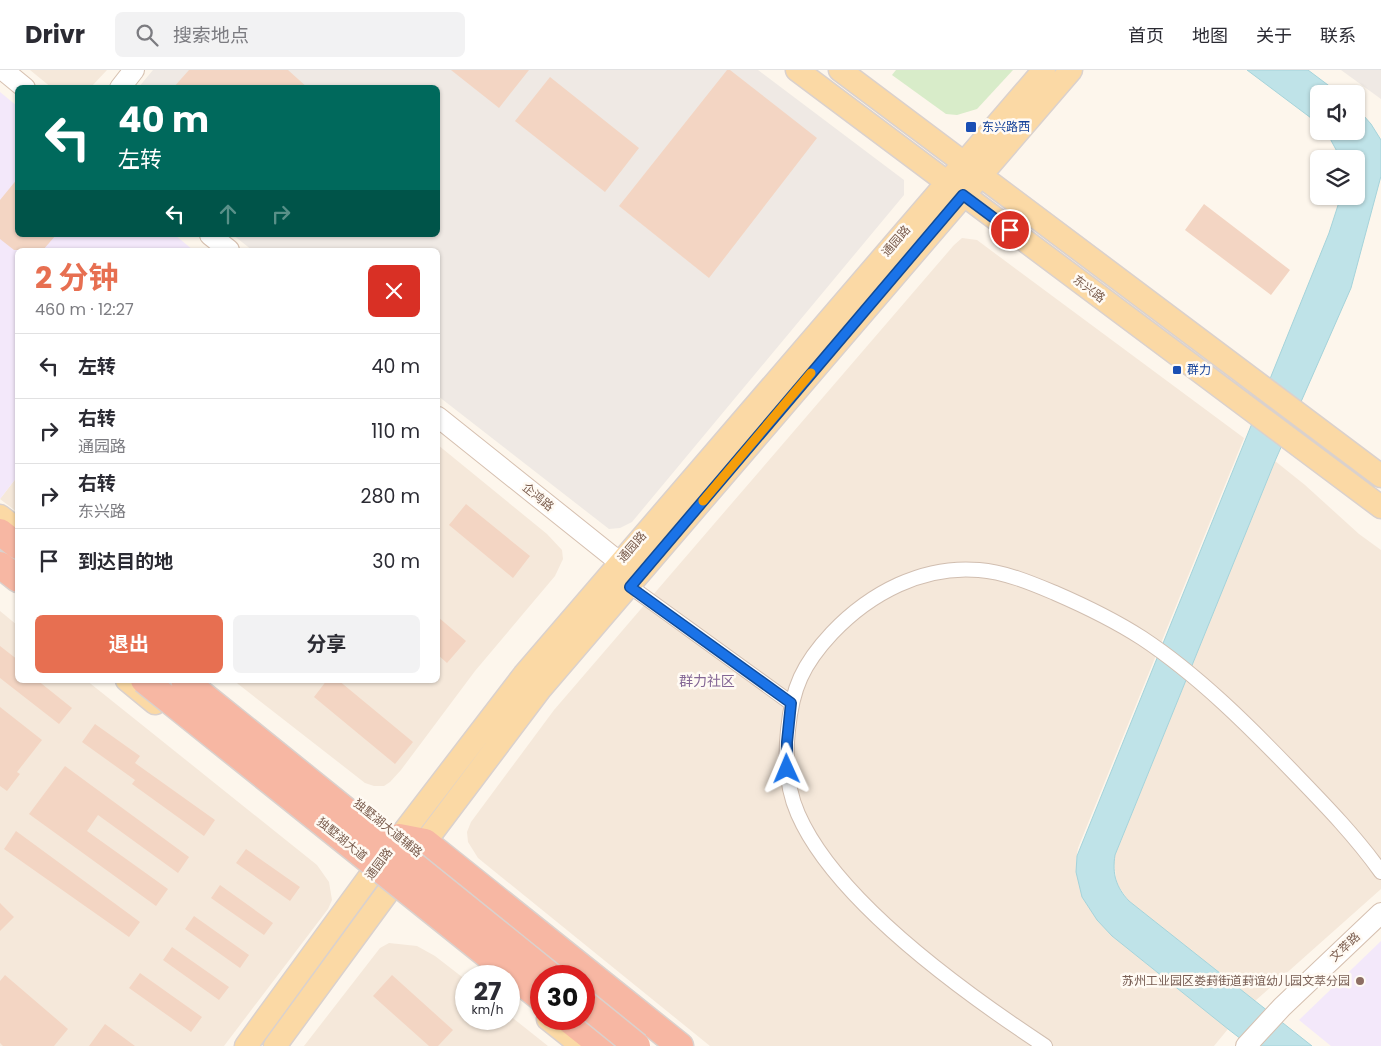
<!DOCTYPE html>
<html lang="zh">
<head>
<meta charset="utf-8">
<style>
  :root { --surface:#fff; --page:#f2f2f3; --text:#2b2b33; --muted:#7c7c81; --line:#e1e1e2; --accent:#e76f51 }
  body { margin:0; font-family:Poppins,"Noto Sans SC",sans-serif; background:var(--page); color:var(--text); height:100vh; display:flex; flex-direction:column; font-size:19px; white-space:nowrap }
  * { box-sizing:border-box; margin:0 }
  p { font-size:16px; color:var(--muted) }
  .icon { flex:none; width:28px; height:28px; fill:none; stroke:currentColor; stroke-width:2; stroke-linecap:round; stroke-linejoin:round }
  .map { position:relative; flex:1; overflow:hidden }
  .side { position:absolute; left:15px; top:178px; width:425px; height:435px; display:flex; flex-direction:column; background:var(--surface); border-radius:8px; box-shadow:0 1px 4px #0004 }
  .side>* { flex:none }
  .hud { position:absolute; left:15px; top:15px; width:425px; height:152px; border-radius:8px; box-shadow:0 1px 4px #0004; background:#00695c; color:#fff; overflow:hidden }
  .tools { position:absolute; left:1310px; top:15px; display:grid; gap:10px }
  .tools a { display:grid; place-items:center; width:55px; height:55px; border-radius:8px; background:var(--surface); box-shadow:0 1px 4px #0004; font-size:25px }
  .speed { position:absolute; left:455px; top:895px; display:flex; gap:10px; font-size:25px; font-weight:700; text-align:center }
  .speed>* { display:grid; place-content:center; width:65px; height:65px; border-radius:50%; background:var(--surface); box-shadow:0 1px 4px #0004; line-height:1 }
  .speed small { font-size:12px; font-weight:400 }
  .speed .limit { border:8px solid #d22; background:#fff; color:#111 }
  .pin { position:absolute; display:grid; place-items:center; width:42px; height:42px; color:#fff; margin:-21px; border:2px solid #fff; border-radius:50%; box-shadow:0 1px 5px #0007 }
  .me { position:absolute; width:55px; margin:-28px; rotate:359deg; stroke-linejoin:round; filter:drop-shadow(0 0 4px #0008) }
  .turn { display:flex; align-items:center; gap:18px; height:105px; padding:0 20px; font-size:22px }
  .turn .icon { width:65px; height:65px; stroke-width:2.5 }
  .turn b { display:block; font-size:35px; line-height:42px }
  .lanes { display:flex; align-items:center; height:48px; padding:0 20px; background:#0003; justify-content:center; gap:25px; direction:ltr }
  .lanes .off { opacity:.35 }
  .round { display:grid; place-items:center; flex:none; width:52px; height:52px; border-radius:8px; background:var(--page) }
  .overview { display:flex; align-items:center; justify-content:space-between; height:85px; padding:0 20px }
  h1 { font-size:30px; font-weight:700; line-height:38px; color:var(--accent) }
  .primary-button { display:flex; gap:10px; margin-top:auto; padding:10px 20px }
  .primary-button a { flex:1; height:58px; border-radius:8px; background:var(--accent); color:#fff; font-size:20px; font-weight:700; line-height:58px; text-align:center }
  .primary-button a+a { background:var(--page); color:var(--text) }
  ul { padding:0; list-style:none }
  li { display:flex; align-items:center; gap:15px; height:65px; padding:0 20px; border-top:1px solid var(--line) }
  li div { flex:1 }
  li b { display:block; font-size:19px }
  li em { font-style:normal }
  header { display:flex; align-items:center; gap:30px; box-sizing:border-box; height:70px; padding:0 25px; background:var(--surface); border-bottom:1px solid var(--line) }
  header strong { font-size:24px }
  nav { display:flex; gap:28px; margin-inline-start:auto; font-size:18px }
  .search { width:350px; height:45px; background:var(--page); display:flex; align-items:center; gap:12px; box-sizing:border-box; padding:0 18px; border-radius:8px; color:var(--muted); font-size:19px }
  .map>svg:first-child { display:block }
  .residential { fill:#f5e8da }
  .industrial { fill:#efe9e4 }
  .education { fill:#f3e8fa }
  .green { fill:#d8ecc9 }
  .water { fill:#bfe3e8; stroke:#a5d3da }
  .building { fill:#f3d5c3 }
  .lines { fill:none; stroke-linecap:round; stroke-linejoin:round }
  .street-casing { stroke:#d1beb0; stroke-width:16 }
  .secondary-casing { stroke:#d6c0b0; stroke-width:22 }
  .primary-casing { stroke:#dad1cd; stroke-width:25 }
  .highway-casing { stroke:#dad1cd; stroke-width:29 }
  .street { stroke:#fff; stroke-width:14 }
  .secondary { stroke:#fff; stroke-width:20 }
  .primary { stroke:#fbd9a5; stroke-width:22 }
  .highway { stroke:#f7b7a3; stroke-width:26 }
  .highway-bridge-casing { stroke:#dad1cd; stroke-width:29; stroke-linecap:butt }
  .highway-bridge { stroke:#f7b7a3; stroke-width:26 }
  .route-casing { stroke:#114b97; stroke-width:12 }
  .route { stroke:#1a73e8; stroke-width:9 }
  .slow { stroke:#f59e0b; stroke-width:9 }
  .transit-dot { fill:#1a4fb4; stroke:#fffaf3; stroke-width:2 }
  .education-dot { fill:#8d6e63; stroke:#fffaf3; stroke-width:2 }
  .labels { text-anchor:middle; stroke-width:5; stroke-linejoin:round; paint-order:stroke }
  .transit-label { font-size:12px; fill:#164399; stroke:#fffaf3; text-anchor:start }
  .street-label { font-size:12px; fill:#7a5c4d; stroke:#fffaf3 }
  .education-label { font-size:12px; fill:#785e54; stroke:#fffaf3; text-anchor:end }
  .neighbourhood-label { font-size:14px; fill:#846695; stroke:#fffaf3 }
</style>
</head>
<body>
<header>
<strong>Drivr</strong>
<div class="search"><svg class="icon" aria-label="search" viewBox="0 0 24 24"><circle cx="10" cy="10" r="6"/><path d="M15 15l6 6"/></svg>搜索地点</div>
<nav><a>首页</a><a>地图</a><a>关于</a><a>联系</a></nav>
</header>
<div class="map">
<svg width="1381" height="976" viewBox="0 0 1381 976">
  <rect width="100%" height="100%" fill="#fdf6ec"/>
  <path class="residential" d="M30 0H107L91 17 52 18Z
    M962 168 977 170 1244 368 1078 778 1076 791 1082 827 1097 850 1112 866 1228 959 1214 976H710L478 788 468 772 467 762 471 752 554 640 954 175Z
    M438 375 547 464 562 480 563 489 555 506 475 601 401 700 390 712 384 716H374L365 713 233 610H438Z
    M1275 391 1305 415 1359 464 1381 480V819L1255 931 1129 831 1117 814 1114 792 1115 785Z
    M17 407V442L0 429Z
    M0 541 17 555 18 610H86L317 795 329 812 332 830 328 839 224 976H0Z
    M389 873 417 876 435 886 466 910V949H509V945L548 976H304L380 878Z"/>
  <path class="industrial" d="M153 0H758L904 110V125L632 452 620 458 609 459 438 326V180H252L233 165H438V18H138Z
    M1341 0H1381V29Z"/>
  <path class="education" d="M0 22 17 36 18 165H175L193 180H18L17 407 0 429Z
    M1381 871V976H1331L1299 950Z"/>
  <path class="green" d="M896 0H1013L977 39 957 45 946 44 892 5Z"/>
  <path class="water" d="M1247 0H1308L1340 24H1319V54Z
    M1356 37 1371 54 1381 70V106L1351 218 1275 391 1115 785C1112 804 1116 817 1129 831L1312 976H1250L1228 959 1112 866 1097 850 1082 827 1076 802 1077 786 1329 163 1341 126H1356V89H1341L1326 61H1356Z"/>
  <path class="building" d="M189 0H288L308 18H173Z
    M451 0H529L499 38Z
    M727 0H730L817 68 709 208 619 136Z
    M550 7 639 78 605 122 515 51Z
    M18 108V165H56L43 180H14L0 169V130Z
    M1204 134 1290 200 1271 225 1185 160Z
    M466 434 530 486 513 508 449 455Z
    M438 547 466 571 447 593 438 585Z
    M0 576 18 590V610H37L72 638 59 654 0 608Z
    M327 610H338L413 672 395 694 314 627Z
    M0 637 42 670 17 702 20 704 7 721 0 716Z
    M95 654 140 686 135 693 215 750 204 766 132 714 135 710 82 672Z
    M65 696 189 787 178 803 98 745 87 761 168 819 156 836 29 744Z
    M16 761 140 852 129 867 4 779Z
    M246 779 300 817 290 831 236 793Z
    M220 815 273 853 264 865 211 828Z
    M0 833 14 847 0 861Z
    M194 846 249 885 240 898 185 859Z
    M172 877 229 917 219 930 163 890Z
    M140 903 202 947 191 962 129 918Z
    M5 905 68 959 54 976H3L0 973V911Z
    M392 905 453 960 438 976H429L373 926Z
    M105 954 135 976H89Z"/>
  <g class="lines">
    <g class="street-casing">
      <path id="street" d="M624 512 791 633
        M1045 976C966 924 836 831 798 744 786 717 785 688 788 660 792 618 803 594 832 563 870 523 923 495 979 500 1005 502 1031 513 1055 523 1085 536 1114 550 1142 568 1198 605 1250 657 1297 706 1327 737 1356 767 1381 802"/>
    </g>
    <g class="secondary-casing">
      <path id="secondary" d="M3 0 25 18
        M120 18 134 0
        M210 165 229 180
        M438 347 633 503
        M1246 976 1282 937 1381 843"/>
    </g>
    <g class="primary-casing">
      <path id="primary" d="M797 0 1381 437
        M840 0 1381 406
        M0 446 18 460
        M127 610 155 633
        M425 772 541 618 1071 0
        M548 949 582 976
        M246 976 370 806 524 605 1044 0
        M275 976 406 797"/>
    </g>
    <g class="highway-casing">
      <path id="highway" d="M0 462 18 476
        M0 495 18 509
        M399 767 425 772 680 976
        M568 949 602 976"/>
    </g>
    <use href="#street" class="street"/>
    <use href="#secondary" class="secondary"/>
    <use href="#primary" class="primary"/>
    <use href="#highway" class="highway"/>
    <g class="highway-bridge-casing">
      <path id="highway-bridge" d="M144 610 541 928
        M184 610 551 906
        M584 933 637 976"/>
    </g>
    <use href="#highway-bridge" class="highway-bridge"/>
  </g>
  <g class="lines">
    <g class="route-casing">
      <path id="route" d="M787 699V672L791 633 630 517 963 125 1010 160"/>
    </g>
    <use href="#route" class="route"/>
    <path class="slow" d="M703 431 811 303"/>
  </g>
  <g class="transit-dot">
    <rect x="965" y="51" width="12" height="12" rx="2.5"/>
    <rect x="1172" y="295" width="10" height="10" rx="2.5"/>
  </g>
  <circle class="education-dot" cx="1360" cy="911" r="5"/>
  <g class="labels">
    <g class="transit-label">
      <text x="982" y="61">东兴路西</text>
      <text x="1187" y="304">群力</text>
    </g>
    <g class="street-label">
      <text transform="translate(896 171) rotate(-49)" y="4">通园路</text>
      <text transform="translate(1089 219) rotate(37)" y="4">东兴路</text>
      <text transform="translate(538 427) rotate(39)" y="4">企鸿路</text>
      <text transform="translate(632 477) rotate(-49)" y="4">通园路</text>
      <text transform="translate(388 758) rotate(39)" y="4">独墅湖大道辅路</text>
      <text transform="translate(342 769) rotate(39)" y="4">独墅湖大道</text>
      <text transform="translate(379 794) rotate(-53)" y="4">通园路</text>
      <text transform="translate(1345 877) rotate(-43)" y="4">文萃路</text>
    </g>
    <g class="education-label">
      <text x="1350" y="915">苏州工业园区娄葑街道葑谊幼儿园文萃分园</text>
    </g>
    <g class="neighbourhood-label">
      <text x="707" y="616">群力社区</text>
    </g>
  </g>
</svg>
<div class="tools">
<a><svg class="icon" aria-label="sound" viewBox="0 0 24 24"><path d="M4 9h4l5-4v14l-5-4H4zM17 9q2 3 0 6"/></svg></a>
<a><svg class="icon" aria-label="layers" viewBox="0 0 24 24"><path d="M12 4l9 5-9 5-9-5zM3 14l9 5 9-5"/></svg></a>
</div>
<div class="speed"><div>27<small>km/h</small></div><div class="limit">30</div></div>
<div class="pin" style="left:1010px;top:160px;background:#d93025"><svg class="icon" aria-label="arrive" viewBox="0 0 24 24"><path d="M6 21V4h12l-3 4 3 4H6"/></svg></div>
<svg class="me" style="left:787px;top:699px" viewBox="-20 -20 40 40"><path d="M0-17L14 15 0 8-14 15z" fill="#1a73e8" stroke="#fff" stroke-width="4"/></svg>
<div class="hud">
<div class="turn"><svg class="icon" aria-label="left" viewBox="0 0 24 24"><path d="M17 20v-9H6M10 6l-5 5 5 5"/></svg><div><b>40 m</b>左转</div></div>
<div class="lanes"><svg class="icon" aria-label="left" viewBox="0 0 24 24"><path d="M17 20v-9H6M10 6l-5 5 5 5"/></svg><svg class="icon off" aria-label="ahead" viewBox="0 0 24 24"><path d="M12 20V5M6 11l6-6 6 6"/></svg><svg class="icon off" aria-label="right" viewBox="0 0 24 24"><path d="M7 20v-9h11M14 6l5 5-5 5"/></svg></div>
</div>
<section class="side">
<div class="overview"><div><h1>2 分钟</h1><p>460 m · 12:27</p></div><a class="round" style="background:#d93025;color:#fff"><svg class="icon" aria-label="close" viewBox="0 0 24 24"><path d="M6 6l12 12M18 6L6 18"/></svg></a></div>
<ul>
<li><svg class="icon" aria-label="left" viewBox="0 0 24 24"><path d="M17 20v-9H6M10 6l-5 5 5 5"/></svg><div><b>左转</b></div><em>40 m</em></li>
<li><svg class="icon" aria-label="right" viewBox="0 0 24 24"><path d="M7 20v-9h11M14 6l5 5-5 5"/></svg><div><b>右转</b><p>通园路</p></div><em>110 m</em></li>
<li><svg class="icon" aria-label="right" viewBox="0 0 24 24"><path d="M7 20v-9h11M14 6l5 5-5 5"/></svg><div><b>右转</b><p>东兴路</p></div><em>280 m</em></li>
<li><svg class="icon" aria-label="arrive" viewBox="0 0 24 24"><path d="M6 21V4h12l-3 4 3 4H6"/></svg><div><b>到达目的地</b></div><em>30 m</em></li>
</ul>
<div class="primary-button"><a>退出</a><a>分享</a></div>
</section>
</div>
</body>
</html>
